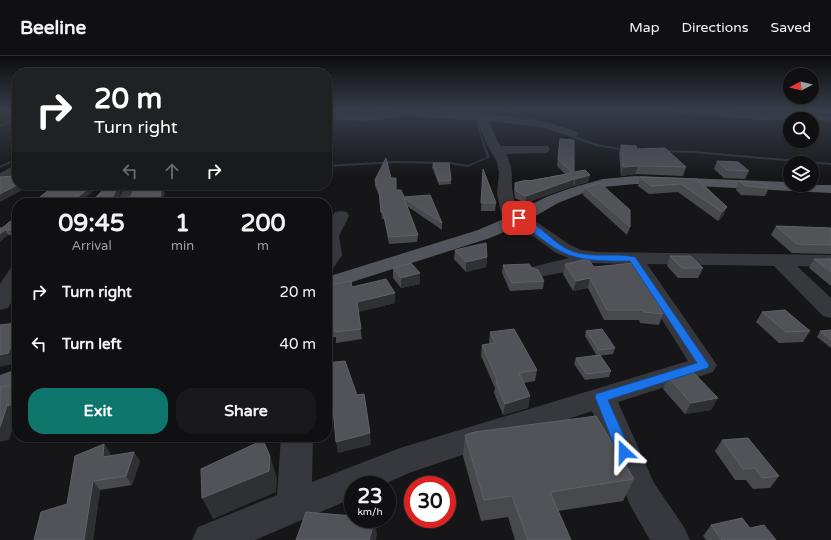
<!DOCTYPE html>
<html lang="en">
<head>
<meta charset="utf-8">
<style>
  :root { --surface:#101012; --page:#19191b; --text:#f1f3f6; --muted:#9c9d9f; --line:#303032; --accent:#0f766e }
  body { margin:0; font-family:"Varela Round",sans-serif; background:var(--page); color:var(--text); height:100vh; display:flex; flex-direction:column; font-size:15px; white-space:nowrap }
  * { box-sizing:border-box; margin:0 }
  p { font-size:13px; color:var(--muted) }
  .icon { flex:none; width:22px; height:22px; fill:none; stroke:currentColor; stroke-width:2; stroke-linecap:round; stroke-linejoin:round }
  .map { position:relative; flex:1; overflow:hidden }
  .side { position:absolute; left:12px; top:142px; width:320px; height:244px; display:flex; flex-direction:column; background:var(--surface); border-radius:16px; box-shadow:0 1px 3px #0004,0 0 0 1px var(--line) }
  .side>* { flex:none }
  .guide { position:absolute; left:12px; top:12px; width:320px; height:122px; border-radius:16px; box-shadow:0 1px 3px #0004,0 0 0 1px var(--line); background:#202124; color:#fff; overflow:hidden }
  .needle { width:26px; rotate:263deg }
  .buttons { position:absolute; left:783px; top:12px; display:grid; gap:8px }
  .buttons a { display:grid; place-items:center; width:36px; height:36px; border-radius:50%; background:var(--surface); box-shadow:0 1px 3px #0004,0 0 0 1px var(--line); font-size:20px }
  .speed { position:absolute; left:344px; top:420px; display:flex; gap:8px; font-size:20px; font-weight:700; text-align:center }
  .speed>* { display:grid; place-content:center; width:52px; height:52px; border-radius:50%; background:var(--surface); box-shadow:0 1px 3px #0004,0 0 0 1px var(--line); line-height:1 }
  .speed small { font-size:10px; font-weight:400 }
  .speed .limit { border:6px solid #d22; background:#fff; color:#111 }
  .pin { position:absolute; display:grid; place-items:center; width:34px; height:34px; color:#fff; margin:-17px; border-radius:8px; box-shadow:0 2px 6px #0006 }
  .me { position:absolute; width:44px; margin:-22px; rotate:337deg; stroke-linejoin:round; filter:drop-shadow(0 0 3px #0008) }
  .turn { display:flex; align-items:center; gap:14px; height:84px; padding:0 16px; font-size:18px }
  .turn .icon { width:52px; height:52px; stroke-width:2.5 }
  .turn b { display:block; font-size:28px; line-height:34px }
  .lanes { display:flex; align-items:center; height:38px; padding:0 16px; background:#0003; justify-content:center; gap:20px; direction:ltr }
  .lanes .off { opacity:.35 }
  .eta { display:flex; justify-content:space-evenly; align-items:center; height:68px; text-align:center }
  .eta b { font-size:24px; font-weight:800; line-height:28px }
  .cta { display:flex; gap:8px; margin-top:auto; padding:8px 16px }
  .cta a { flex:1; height:46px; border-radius:16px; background:var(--accent); color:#fff; font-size:16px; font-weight:800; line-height:46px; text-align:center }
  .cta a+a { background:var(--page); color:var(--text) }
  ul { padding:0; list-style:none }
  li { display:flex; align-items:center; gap:12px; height:52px; padding:0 16px }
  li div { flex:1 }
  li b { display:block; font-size:15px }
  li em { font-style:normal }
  header { display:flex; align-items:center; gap:24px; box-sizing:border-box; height:56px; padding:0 20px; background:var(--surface); border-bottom:1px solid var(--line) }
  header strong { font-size:19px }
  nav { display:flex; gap:22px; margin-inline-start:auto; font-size:14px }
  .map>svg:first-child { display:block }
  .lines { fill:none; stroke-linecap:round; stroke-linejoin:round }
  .stream { fill:#2c353c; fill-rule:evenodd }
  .minor { fill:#37383d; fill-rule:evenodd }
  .major { fill:#53555c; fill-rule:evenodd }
  .wall { fill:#47494d }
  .shaded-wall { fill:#2f3033 }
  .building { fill:#525359; stroke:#5f6168 }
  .route { fill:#1a73e8; stroke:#114b97 }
</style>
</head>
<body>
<header>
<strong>Beeline</strong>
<nav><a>Map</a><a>Directions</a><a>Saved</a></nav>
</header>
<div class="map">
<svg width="831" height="484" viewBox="0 0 831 484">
  <rect width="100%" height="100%" fill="#161618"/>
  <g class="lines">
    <path class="stream" d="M434 54H438L435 55 436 56 435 57 430 56Z
      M17 62V64L0 71V69Z
      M477 62 478 63 482 80 490 101 468 111 450 108 396 107 327 111V109L396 105 450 106 468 109 487 101 480 80 476 63Z
      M568 78 598 88 628 94 627 95 596 90 568 80Z
      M663 94 694 95 831 107V109L694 97 662 96V94Z
      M17 102V104L0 112V110Z"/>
    <path class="minor" d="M409 54C465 58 524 55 577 76L579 78 577 80 573 81 540 71 489 65 497 84 501 90H548L550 93 548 96 544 97 506 98C515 115 510 121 513 138 514 145 516 151 518 157L525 158 570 189 581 194 597 196 831 199V211L797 210 831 242V262L823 260 774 210 647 208 717 309 713 316 618 346 654 427 684 471 690 484H650L630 449 592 355 409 417 382 429H353V442L255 484H192L198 471 277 439 281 381H313L312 426 400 392 688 305 627 208 592 207 570 215 539 221 532 219 529 215 532 211 569 202 556 197 518 169 512 171 506 170 503 166 497 138 499 116 497 106 485 85 478 65 406 60 367 65 327 63V57L367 59Z
      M669 54H714L762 58 803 57 831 60V66L812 63 762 64 674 57Z
      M17 108V118L5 126 0 127V117Z
      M126 129H140L132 147H116Z
      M341 155 347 156 349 160 339 180 342 199 334 211 327 213V170L335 156Z
      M17 211V236L8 252 0 254V228L10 213Z"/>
    <path class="major" d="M635 120 790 126V129H831V137L657 128H635L604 131 581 138 558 147 518 170 490 182 327 234V221L478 174 506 162 546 141 571 132 603 123Z
      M17 313V335L0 341V319Z"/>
  </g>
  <path class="wall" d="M801 54H831V58L801 56Z
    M560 83 574 116 590 119 588 126 574 130 573 129V130L525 147 515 142 514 134 515 127 565 118 557 110Z
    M621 89 637 93 686 111 683 120 635 118 621 120 619 97Z
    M717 105 749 115 745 123 724 122 714 113Z
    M433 107 451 124V128L439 129 432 111Z
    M483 113 496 147 495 155H481Z
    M640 121 697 123 727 151 723 160 718 165 678 136 649 138 638 130Z
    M391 122H396V134L404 141 442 167V174L407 150 418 179 417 186 389 188 384 163H382L380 141 375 130V124Z
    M739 125 769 132 765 140 741 139 736 134Z
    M585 132 630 171 627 179 583 139Z
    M17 160V179H8L2 172Z
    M776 170 831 172V198L792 197 771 179Z
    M455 194 487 201 486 211 466 216 454 203Z
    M670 200 703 212 698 222H678L667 210Z
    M814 203H831V230L809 212Z
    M565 208 594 211 663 258 659 269 640 267 639 264H604L588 232 573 235 563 218Z
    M503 209 532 212 544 225 543 233 510 235 502 217Z
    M393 212 420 217V228L401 232 393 222Z
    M352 231 395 237V247L358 256 362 283 336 287V281L328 282 327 236Z
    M762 256 810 275 803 286 779 287 756 266Z
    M831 274V292L817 281 820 275Z
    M586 275 615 292 613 298 597 300 585 280Z
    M490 276 537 314 535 325 524 327 530 340 528 352 503 359 494 337 495 332 481 300 482 289 489 288V287Z
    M576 302 611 315 609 321 585 324 574 308Z
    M669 322 711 354 685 358 663 333Z
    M465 379 634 423 623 445 558 455 571 484H515L508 461 481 465 463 400Z
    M722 384 779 420 770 432 753 433 746 424H735L715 395Z
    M104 388 110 397V399L140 405 132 429 100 434 93 484H34L67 448Z
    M711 469 750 472 776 484H706L703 480Z"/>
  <path class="shaded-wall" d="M365 54H394L365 57Z
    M638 110 635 118 621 120 623 111Z
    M590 119 588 126 574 130 575 123Z
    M574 123 573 130 525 147 526 140Z
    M17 129H32L0 146V138Z
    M93 129H96L97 132 79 147H70Z
    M119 129H124L116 147 112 142Z
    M162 129H166L163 147H159Z
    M727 151 723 160 718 165 722 156Z
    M5 174 8 179 0 186V178Z
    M487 201 486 211 466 216V206Z
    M420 217V228L401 232V222Z
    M590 222 588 232 573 235 576 225Z
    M395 237V247L358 256 357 246Z
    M17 288V304L16 307 0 311V299L12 289Z
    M331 331 333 342 327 343V332Z
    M530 340 528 352 503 359 505 348Z
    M718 342 711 354 685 358 691 347Z
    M17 348V361H16L9 384 0 386V371L7 350Z
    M370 377 371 389 338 397 336 386Z
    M104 388 110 397 109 410 103 401Z
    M134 396 140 405 132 429 126 420Z
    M270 400 277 422 276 436 213 463 202 442Z
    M93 425 100 434 93 484H84Z
    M375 463 377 479 376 484H369Z"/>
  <path class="building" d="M820 54H831V55Z
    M560 83 574 84V116L585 114 590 119 575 123 574 121V123L526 140 516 135 515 127 526 124 529 125 572 117 558 103Z
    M621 89 636 90 637 93 665 92 686 111 638 110 623 111Z
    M386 102 391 122H396V134H401L404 141 430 139 442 167 404 142 418 179 389 181 383 156H381L379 135 375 124Z
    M717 105 738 106 749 115 727 114Z
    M433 107H449L451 124 439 125Z
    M483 113 496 147H481Z
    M17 120V129L0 138V121Z
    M640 121 697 123 727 151 722 156 681 128 651 130Z
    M739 125 763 127 769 132 745 130Z
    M600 127 630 154V171L585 132Z
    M76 129H93L70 147H33L52 131Z
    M107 129H119L112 142 131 141 136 129H162L159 147H91Z
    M17 160V173L5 174 0 178V172H2Z
    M776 170 831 172V189L797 188Z
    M486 187 487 201 466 206 455 194Z
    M670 200H691L703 212H682Z
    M588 203 594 211 634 207 648 227 663 258 644 256 643 254H607L590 222 576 225 565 208Z
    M814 203H831V216Z
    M411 207 420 217 401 222 393 212Z
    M529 208 532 212 538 214 544 225 512 227 503 209Z
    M386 223 395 237 357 246 361 273 335 276 334 271 327 272V236L328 229 351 225 352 231Z
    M785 254 810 275 786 276 762 256Z
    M17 267V288L12 289 8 297 0 299V269Z
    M514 273 537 314 519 317 530 340 505 348 496 326H498L482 289 495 287 490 276Z
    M602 273 615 292 599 294 586 275Z
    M831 274V284L820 275Z
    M600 299 611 315 586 318 576 302Z
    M345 305 357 339 364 338 370 377 336 386 331 331 327 332V307Z
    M692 315 718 342 691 347 669 322Z
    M17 329V348L7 350 0 371V331Z
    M596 360 634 423 550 436 571 484H528L512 440 484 444 465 379 475 376Z
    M748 382 779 420 762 422 755 412 743 413 722 384Z
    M263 384 270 400 269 415 202 442 201 413Z
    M104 388 103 401 134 396 126 420 93 425 84 484H34L41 456 67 448 75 400Z
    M306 456 353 460V463H375L369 484H296Z
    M742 462 750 472 764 469 776 484H722L711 469Z"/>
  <linearGradient id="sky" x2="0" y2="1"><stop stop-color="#0c0c0d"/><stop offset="0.44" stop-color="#363c48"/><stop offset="1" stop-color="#363c48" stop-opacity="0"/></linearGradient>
  <rect width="831" height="122" fill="url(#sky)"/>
  <path class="route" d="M519 160C535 165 550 183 565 192 587 204 612 196 635 201L709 309 708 312 608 344 631 396 629 401 624 402 619 401 595 341 596 338 697 307 630 205C607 205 580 206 560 195 545 187 531 174 517 164V161Z"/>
</svg>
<div class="buttons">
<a><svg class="needle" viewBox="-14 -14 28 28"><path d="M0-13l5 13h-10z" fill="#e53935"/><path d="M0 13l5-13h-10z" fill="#9c9d9f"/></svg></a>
<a><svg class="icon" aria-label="search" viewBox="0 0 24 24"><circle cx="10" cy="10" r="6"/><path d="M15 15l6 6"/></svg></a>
<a><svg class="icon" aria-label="layers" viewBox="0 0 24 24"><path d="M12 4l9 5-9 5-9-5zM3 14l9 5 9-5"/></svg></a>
</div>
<div class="speed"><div>23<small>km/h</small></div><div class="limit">30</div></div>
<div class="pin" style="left:519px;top:162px;background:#d93025"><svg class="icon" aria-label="arrive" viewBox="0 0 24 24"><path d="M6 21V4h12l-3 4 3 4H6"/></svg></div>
<svg class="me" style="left:624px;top:396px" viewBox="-20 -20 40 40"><path d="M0-17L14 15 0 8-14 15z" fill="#1a73e8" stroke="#fff" stroke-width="4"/></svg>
<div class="guide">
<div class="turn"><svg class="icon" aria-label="right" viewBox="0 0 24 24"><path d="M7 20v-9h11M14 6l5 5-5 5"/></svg><div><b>20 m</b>Turn right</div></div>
<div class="lanes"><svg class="icon off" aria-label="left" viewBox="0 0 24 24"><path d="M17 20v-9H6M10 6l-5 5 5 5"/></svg><svg class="icon off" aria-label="ahead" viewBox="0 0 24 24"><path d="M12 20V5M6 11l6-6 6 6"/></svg><svg class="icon" aria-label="right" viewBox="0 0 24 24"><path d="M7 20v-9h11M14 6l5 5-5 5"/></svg></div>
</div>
<section class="side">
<div class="eta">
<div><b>09:45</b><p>Arrival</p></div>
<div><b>1</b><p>min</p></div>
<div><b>200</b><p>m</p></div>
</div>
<ul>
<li><svg class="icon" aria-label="right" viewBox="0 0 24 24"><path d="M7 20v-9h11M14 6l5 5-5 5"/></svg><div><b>Turn right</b></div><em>20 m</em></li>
<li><svg class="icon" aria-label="left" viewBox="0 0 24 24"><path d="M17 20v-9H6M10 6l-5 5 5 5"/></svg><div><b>Turn left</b></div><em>40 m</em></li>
</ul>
<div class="cta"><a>Exit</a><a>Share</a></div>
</section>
</div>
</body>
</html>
